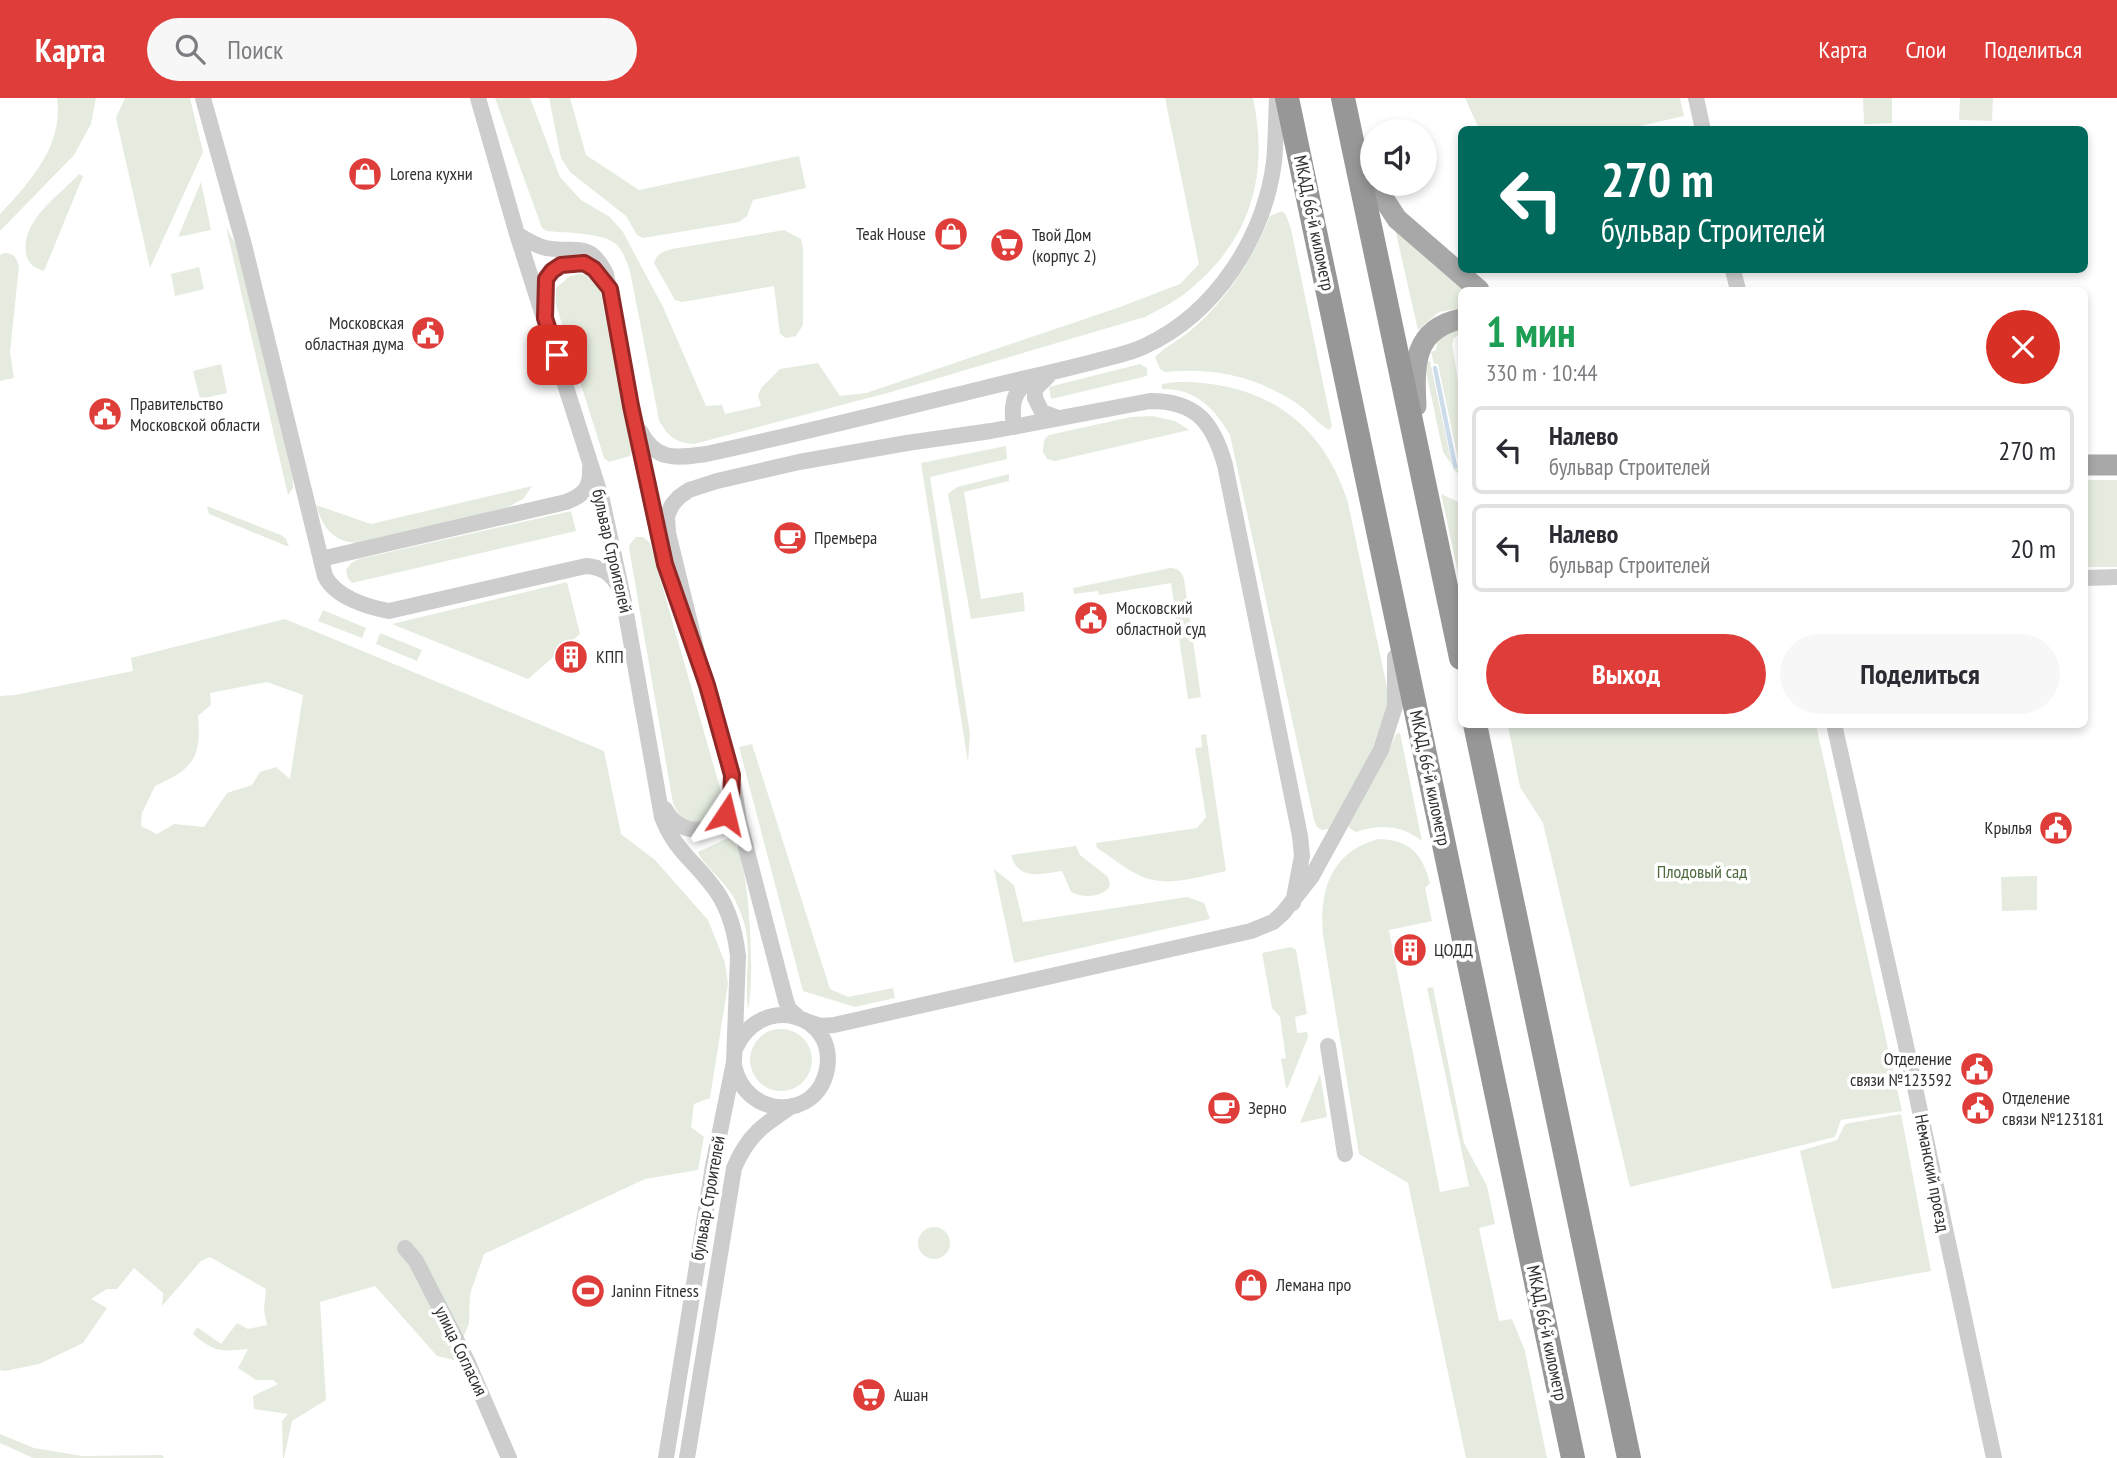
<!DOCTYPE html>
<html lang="ru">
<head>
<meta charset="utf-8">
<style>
  :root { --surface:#fff; --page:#f7f7f7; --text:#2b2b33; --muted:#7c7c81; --line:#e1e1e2; --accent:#df3d3a }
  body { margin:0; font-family:"PT Sans Narrow",sans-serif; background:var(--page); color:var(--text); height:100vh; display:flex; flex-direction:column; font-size:26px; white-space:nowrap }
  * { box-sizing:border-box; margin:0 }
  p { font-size:23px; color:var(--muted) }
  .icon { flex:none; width:38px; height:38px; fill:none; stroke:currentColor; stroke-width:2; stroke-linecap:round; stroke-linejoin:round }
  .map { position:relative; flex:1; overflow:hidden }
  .sheet { position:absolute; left:1458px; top:189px; width:630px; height:441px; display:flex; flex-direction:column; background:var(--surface); border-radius:10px; box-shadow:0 4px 10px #0003 }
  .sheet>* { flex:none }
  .banner { position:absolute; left:1458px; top:28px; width:630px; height:147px; border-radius:10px; box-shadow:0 4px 10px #0003; background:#00695c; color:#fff; overflow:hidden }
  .buttons { position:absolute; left:1360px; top:21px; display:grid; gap:14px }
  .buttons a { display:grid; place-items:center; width:77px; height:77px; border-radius:50%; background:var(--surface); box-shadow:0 4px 10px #0003; font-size:35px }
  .pin { position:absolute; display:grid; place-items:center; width:60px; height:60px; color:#fff; margin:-30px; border-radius:14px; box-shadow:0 4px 10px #0006 }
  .me { position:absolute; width:77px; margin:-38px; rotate:10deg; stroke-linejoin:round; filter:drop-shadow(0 0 5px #0008) }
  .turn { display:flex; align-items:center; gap:24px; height:147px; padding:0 28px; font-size:32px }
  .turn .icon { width:91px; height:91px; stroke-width:2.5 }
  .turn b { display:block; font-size:49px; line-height:60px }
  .round { display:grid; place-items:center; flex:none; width:74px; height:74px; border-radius:37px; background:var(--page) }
  .summary { display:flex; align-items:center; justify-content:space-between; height:119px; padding:0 28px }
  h1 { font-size:42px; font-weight:700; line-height:52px; color:#1e9e55 }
  .primary-button { display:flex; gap:14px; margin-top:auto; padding:14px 28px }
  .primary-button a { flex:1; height:80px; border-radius:42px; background:var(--accent); color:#fff; font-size:28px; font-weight:700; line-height:80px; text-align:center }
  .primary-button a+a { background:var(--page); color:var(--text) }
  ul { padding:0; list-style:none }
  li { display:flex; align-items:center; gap:21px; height:88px; margin:0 14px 10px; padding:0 14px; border:4px solid var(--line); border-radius:10px }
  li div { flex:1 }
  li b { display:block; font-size:26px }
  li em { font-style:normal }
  header { display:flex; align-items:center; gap:42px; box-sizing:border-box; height:98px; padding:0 35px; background:var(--accent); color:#fff }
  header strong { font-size:33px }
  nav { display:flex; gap:38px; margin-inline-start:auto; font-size:24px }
  .search { width:490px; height:63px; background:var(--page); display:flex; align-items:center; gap:18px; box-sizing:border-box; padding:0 24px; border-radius:38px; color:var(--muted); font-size:26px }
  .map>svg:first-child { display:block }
  .green { fill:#e5ecdf; fill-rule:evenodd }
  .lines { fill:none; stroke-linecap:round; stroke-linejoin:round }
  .stream { stroke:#ccdceb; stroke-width:4.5 }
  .minor { stroke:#cdcdcd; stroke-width:16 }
  .major { stroke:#a8a8a8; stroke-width:21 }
  .highway { stroke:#979797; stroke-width:24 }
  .route-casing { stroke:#912826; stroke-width:18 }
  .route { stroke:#df3d3a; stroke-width:12 }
  .labels { text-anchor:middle; stroke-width:7; stroke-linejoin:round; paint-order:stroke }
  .poi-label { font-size:18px; fill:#303030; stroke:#fff; text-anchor:start }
  .street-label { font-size:18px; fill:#303030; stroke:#fff }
  .park-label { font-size:18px; fill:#4f6a3f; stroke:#fff }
</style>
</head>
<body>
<header>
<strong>Карта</strong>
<div class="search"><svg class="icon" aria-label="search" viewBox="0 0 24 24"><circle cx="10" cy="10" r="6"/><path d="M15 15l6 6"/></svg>Поиск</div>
<nav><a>Карта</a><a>Слои</a><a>Поделиться</a></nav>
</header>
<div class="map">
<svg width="2117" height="1360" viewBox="0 0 2117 1360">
  <rect width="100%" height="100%" fill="#fff"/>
  <path class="green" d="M57 0H96L91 26 74 57 0 133V116C30 84 64 47 57 0Z
    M125 0H190L203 54 150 170 116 20Z
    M495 0H530L560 79 581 102 610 119 623 134 663 209 706 308 722 307 725 316 761 308 758 297 762 289 780 271 818 265 840 298 866 295 1120 209 1180 186 1199 166 1165 0H1253C1270 81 1249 146 1183 197 1172 205 1158 212 1145 219L891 294 694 346C676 345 667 338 659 322L630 173C627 165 624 155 618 148 605 134 565 135 547 133L542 130Z
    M549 0H570L586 57 639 92 799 58 806 90 753 102 747 118 739 124 643 140 637 137 626 118 570 74 561 60Z
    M1465 0H1680L1684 18 1627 31H1479Z
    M1863 0H1892V25L1864 26Z
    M1960 0H1993L1992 23 1959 22Z
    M79 76 83 78 44 173C34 170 28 166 26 155 21 122 59 98 79 76Z
    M201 84 211 132 178 139Z
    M1282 113 1286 117 1291 131 1332 328 1329 332C1318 326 1310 315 1299 307 1259 279 1214 269 1165 274L1160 271 1155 259C1165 249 1179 242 1190 233 1226 203 1253 161 1270 118Z
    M226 129 238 151 293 381V390L288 397Z
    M1395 131 1467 192H1461V210L1439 214 1418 232Z
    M784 132 801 141 803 151V227L796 238 786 240 780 236 774 188 682 204 675 202 654 165C657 155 663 154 672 151Z
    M4 155C14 155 16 159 19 168L10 254 14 280 0 283V157Z
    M199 169 204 191 175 198 171 176Z
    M579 176 589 177 600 192 633 351 630 358 609 364 604 360 556 207V190L570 178Z
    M1460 228 1461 236 1454 240 1452 246 1461 302V378L1453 371 1459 366 1438 266H1434L1431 254 1436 252 1438 238Z
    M1430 263 1452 367 1443 354 1424 264Z
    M221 266 227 295 200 301 193 273Z
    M1140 266 1147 270V277L1143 279 1051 301 1049 289Z
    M1177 284C1262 283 1323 323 1348 405L1388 594V613L1385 632 1332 730 1322 732 1317 729 1314 722 1230 337C1215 311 1195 290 1162 291V286Z
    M1152 318 1175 323 1189 332 1055 363 1047 361 1043 354 1044 342 1049 337 1131 319Z
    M1006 348 1007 361 930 379 970 636 968 665 921 365Z
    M1009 376V383L964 394 981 501 1023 494 1025 513 971 521 948 396 957 389Z
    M2084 382H2117V469H2084Z
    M532 388 523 401 506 410 358 445C333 444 323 430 316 407L371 426Z
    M1441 396 1461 405V489Z
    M207 408 281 437 286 441 289 449 209 416Z
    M571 413 576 433 352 485 348 480 346 472 351 465 359 461Z
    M636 439H643L650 445 724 704C714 731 685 735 673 705L629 450 630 446Z
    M1170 470C1178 470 1182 474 1184 481L1201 599 1188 601 1171 485 1099 497 1098 493 1074 496 1073 490Z
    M567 484 580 536 528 581 392 526Z
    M323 512 366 530 362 540 318 523Z
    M285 521 604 653 621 736 655 762 708 822 725 865 728 886 710 1000 694 1006 691 1029 704 1039 698 1072 645 1081 484 1156 470 1196 469 1225 454 1262 437 1258 375 1188 320 1204 326 1302 292 1323 284 1360H283L282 1323 288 1316 254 1311 253 1298 278 1286 273 1282H256L238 1270 248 1251C220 1254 214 1254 193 1236L197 1229 221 1246 237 1225 248 1231 267 1227 264 1212 266 1191 210 1159 201 1163 162 1208 163 1195 134 1170 117 1191H107L91 1201 107 1210 83 1245 39 1266 5 1273 0 1272V598L15 597 133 573 131 560ZM267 584 303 597 290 681 276 669 260 674 252 687 227 695 204 729 174 726 157 736 141 728 142 715 155 688C192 671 202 661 198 618L211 607 210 595Z
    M380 535 422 552 417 563 376 546Z
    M1508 627H1816L1902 1013 1841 1022 1835 1039 1630 1089 1543 725 1520 689Z
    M1400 635 1422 743C1401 727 1381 726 1356 734L1349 730V724L1388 655 1396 636Z
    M1206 636 1226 773C1202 778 1173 788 1149 781 1131 776 1113 760 1097 750L1096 745 1197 730 1206 719 1195 650 1202 649 1201 637Z
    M752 646 830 891 848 899 893 890 895 900 855 909 803 893 739 649Z
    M730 739C751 753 755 885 748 911 743 869 757 845 735 802 727 785 701 765 698 754Z
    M1378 741C1410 742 1422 755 1430 785L1425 790 1432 823 1389 832 1440 1094 1469 1088 1427 890 1433 889 1464 1045 1487 1088 1495 1126 1479 1130 1499 1223 1512 1221 1525 1253 1547 1360H1466L1408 1085 1359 1056 1323 837C1319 792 1331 754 1378 741Z
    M1076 748 1080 757 1108 779 1110 788C1102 800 1083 800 1071 794L1062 773C1041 776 1018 783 1011 757Z
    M994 771 1014 787 1023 824 1187 799 1204 805 1210 821 1014 865Z
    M2037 778V812L2002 813 2001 779Z
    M1291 849 1296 852 1307 916 1295 919 1297 935 1307 934 1308 939 1288 989 1286 990 1281 961 1286 960 1280 919 1272 910 1262 855Z
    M750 962a31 31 0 1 1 62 0a31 31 0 1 1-62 0Z
    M1320 976 1327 1019 1300 1025Z
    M1901 1016 1931 1173 1832 1191 1800 1053 1837 1042 1845 1026Z
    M918 1145a16 16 0 1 1 32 0a16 16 0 1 1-32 0Z
    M0 1336 34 1350 82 1358 162 1357 164 1360H33L0 1345Z"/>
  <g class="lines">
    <path class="stream" d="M1435 270 1455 368"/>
    <path class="minor" d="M203 0 244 147 325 478C335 499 367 509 389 513L586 468C602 469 611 475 619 489
      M478 0 517 136 602 402 624 504 662 719C675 752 691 760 711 786 728 806 735 832 738 858L734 964 713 1068 666 1360
      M1696 0 1703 32
      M517 136C525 141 536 148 546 150 577 156 589 142 606 176L631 308 662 453
      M1733 172 1738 192
      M546 205C545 198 543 190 546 182 551 169 571 161 585 165 593 168 597 175 602 181
      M1049 277 1035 291V300L1042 314 1058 320
      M1014 329C1011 309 1012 293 1031 282
      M640 333C656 364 676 360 706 356 798 336 889 313 981 291 1020 281 1060 273 1100 262 1115 258 1131 255 1145 248 1216 215 1264 140 1274 64 1276 43 1276 21 1277 0
      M321 461 566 404C584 397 591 390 590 370
      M2084 480 2117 479
      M697 557 732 677 739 723 786 903 789 911 799 920
      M700 566 668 435 667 418 672 407 679 399 689 392 717 383 799 364 907 345 991 333 1150 303C1196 303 1213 324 1225 367L1300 738 1302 758 1293 805
      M1834 626 1905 943 1994 1360
      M665 711C684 746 729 734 731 695
      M808 924 821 928 834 927 1251 833 1273 824 1283 815 1312 778 1381 652 1395 608V559
      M1328 948 1345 1056
      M734 967C744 1020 817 1025 827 971 837 916 762 894 736 949
      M405 1150 416 1163 467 1263 509 1360
      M687 1360 734 1070C748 1037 763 1027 792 1008"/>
    <path class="major" d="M1374 86 1397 121 1479 192
      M1416 308C1414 267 1413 231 1461 221
      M2084 367H2117"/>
    <path class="highway" d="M1287 0 1573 1360
      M1343 0 1461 560
      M1475 626 1629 1360"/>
  </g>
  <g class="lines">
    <g class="route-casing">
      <path id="route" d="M557 257 545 220 546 181 552 173 561 167 584 165 594 171 610 191 631 308 665 466 707 587 732 677 731 702 726 716"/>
    </g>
    <use href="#route" class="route"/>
  </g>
  <defs>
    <g id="shop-disc" transform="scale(1.75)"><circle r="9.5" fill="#df3d3a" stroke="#fff"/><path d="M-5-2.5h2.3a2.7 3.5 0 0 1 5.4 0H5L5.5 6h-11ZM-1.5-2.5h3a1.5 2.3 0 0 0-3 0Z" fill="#fff"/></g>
    <g id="supermarket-disc" transform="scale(1.75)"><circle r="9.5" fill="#df3d3a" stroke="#fff"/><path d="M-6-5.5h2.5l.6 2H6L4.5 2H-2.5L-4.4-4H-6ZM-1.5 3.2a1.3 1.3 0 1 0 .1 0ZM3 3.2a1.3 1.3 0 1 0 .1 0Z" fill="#fff"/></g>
    <g id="civic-disc" transform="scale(1.75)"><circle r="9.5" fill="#df3d3a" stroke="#fff"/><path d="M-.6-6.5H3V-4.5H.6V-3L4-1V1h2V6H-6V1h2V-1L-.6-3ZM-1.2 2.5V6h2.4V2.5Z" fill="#fff"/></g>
    <g id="cafe-disc" transform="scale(1.75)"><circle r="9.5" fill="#df3d3a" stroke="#fff"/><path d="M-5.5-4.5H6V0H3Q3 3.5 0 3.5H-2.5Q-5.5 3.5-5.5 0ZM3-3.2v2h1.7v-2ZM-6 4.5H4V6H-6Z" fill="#fff"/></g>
    <g id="building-disc" transform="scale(1.75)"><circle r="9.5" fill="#df3d3a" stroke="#fff"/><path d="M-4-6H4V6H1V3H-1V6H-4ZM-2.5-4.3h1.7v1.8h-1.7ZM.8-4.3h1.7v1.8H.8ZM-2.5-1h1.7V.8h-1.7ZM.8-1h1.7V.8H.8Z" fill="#fff"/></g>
    <g id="stadium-disc" transform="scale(1.75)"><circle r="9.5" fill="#df3d3a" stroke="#fff"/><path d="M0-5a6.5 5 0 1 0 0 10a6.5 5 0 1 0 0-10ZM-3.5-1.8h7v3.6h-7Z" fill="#fff"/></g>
  </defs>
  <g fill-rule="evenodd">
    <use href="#shop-disc" x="365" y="76"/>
    <use href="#shop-disc" x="951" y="136"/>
    <use href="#supermarket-disc" x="1007" y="147"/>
    <use href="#civic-disc" x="428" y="235"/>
    <use href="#civic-disc" x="105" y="316"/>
    <use href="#cafe-disc" x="790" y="440"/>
    <use href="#civic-disc" x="1091" y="520"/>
    <use href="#building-disc" x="571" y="559"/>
    <use href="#civic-disc" x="2056" y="730"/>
    <use href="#building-disc" x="1410" y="852"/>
    <use href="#civic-disc" x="1977" y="971"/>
    <use href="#cafe-disc" x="1224" y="1010"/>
    <use href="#civic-disc" x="1978" y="1010"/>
    <use href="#shop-disc" x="1251" y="1187"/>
    <use href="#stadium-disc" x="588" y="1193"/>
    <use href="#supermarket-disc" x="869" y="1297"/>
  </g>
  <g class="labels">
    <g class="poi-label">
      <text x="390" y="82">Lorena кухни</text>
      <text x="926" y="142" text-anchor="end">Teak House</text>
      <text x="1032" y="143">Твой Дом<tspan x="1032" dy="21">(корпус 2)</tspan></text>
      <text x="404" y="231" text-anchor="end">Московская<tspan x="404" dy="21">областная дума</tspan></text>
      <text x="130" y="312">Правительство<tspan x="130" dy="21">Московской области</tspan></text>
      <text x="814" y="446">Премьера</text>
      <text x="1116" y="516">Московский<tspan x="1116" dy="21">областной суд</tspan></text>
      <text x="596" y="565">КПП</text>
      <text x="2032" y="736" text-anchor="end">Крылья</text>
      <text x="1434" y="858">ЦОДД</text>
      <text x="1952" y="967" text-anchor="end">Отделение<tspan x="1952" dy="21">связи №123592</tspan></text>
      <text x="2002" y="1006">Отделение<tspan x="2002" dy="21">связи №123181</tspan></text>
      <text x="1248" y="1016">Зерно</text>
      <text x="1276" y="1193">Лемана про</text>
      <text x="612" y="1199">Janinn Fitness</text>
      <text x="894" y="1303">Ашан</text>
    </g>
    <g class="street-label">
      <text transform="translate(1314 125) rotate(78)" y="6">МКАД, 66-й километр</text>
      <text transform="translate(612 453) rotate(77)" y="6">бульвар Строителей</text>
      <text transform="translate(1430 680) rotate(78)" y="6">МКАД, 66-й километр</text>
      <text transform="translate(1932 1075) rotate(79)" y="6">Неманский проезд</text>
      <text transform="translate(708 1100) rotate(-80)" y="6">бульвар Строителей</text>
      <text transform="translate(1547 1235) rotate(78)" y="6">МКАД, 66-й километр</text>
      <text transform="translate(461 1253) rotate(64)" y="6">улица Согласия</text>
    </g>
    <g class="park-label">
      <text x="1702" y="780">Плодовый сад</text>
    </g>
  </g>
</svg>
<div class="buttons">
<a><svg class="icon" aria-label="sound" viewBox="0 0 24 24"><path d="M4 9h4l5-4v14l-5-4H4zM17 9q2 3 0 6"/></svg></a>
</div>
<div class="pin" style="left:557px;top:257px;background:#d93025"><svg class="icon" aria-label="arrive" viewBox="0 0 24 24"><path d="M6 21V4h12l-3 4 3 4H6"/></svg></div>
<svg class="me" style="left:726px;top:716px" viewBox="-20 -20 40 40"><path d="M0-17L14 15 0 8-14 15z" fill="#df3d3a" stroke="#fff" stroke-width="4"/></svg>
<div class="banner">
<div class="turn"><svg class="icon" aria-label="left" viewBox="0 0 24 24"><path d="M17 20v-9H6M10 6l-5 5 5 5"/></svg><div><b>270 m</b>бульвар Строителей</div></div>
</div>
<section class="sheet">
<div class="summary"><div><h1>1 мин</h1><p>330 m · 10:44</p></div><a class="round" style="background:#d93025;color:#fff"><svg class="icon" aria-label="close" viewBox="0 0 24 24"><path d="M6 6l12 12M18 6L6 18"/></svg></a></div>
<ul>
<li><svg class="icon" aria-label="left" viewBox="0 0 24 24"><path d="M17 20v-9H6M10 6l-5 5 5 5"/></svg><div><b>Налево</b><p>бульвар Строителей</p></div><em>270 m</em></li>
<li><svg class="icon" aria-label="left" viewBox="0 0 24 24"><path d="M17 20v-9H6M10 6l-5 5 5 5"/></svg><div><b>Налево</b><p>бульвар Строителей</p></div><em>20 m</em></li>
</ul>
<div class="primary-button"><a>Выход</a><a>Поделиться</a></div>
</section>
</div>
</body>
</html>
